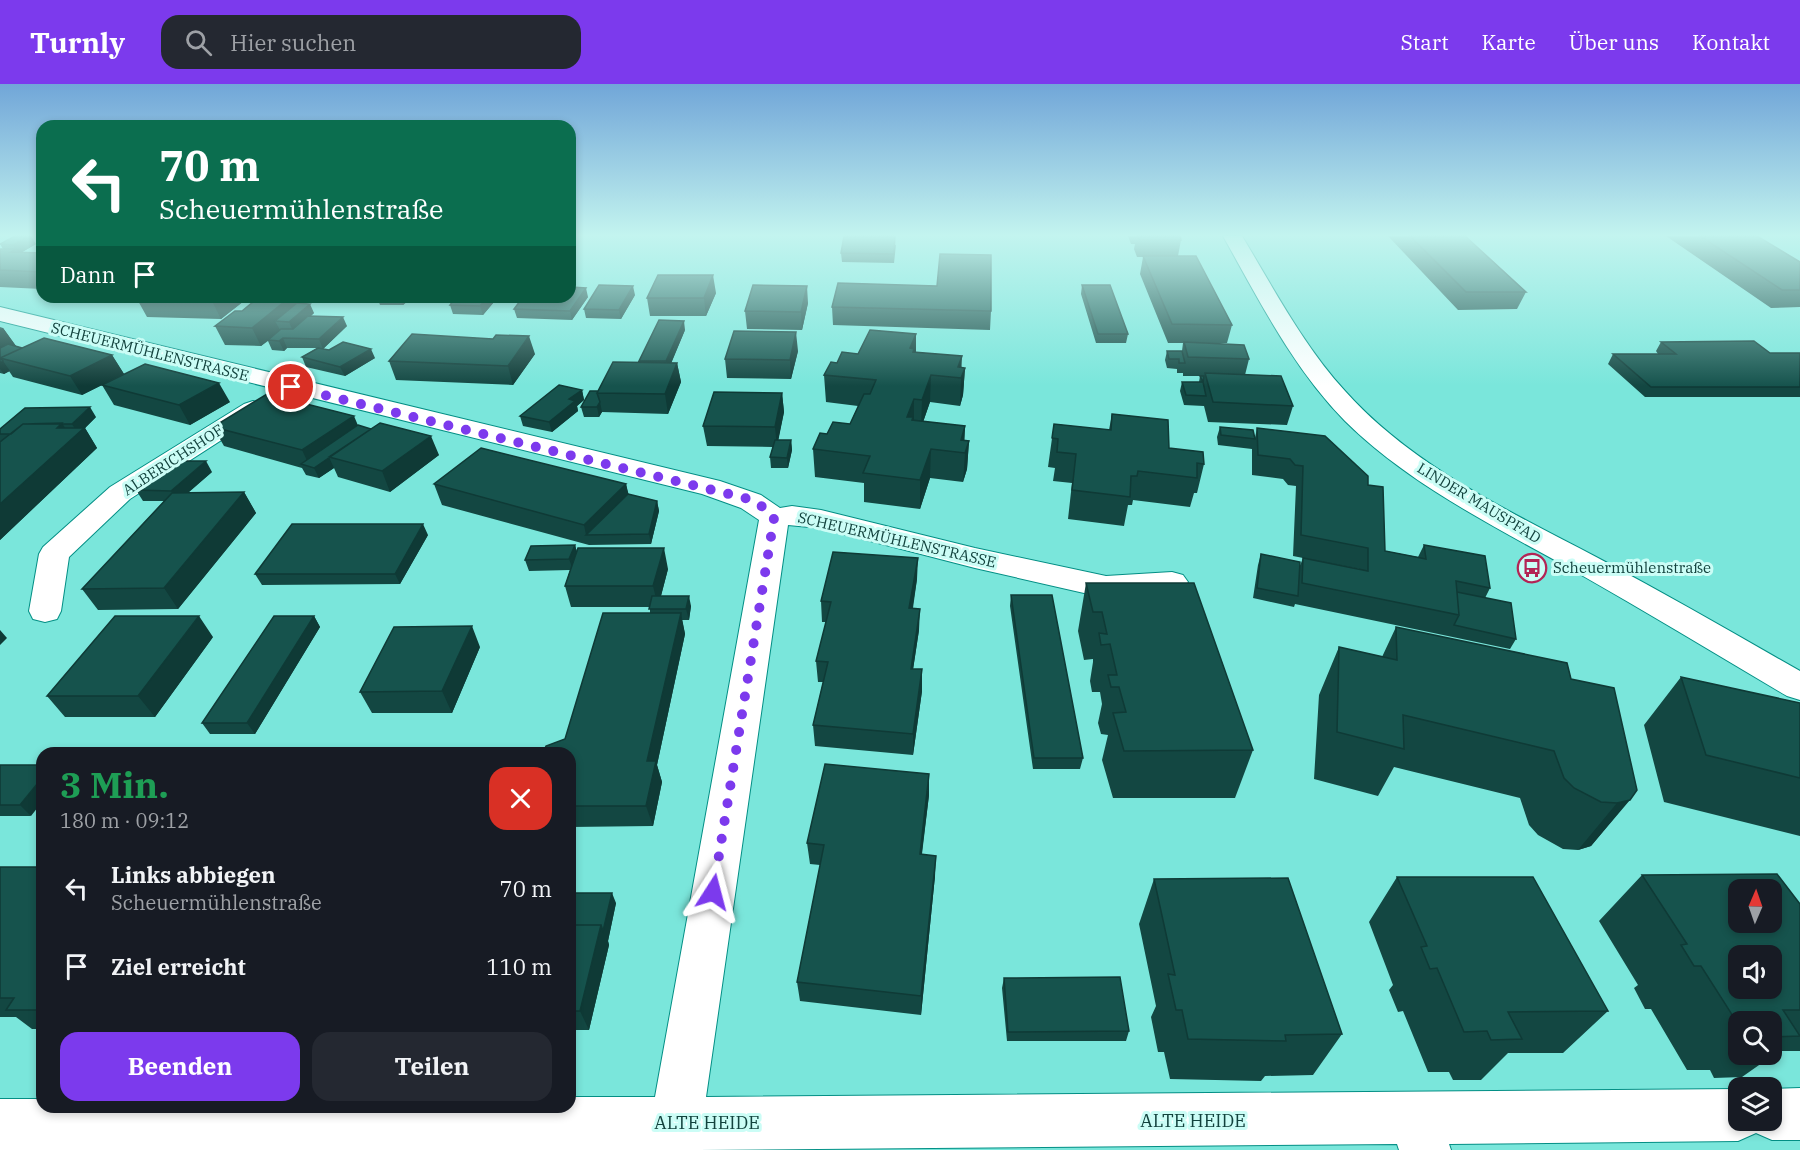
<!DOCTYPE html>
<html lang="de">
<head>
<meta charset="utf-8">
<style>
  :root { --surface:#171b24; --page:#242831; --text:#f1f3f6; --muted:#9ea1a6; --accent:#7c3aed }
  body { margin:0; font-family:"IBM Plex Serif",serif; background:var(--page); color:var(--text); height:100vh; display:flex; flex-direction:column; font-size:22px; white-space:nowrap }
  * { box-sizing:border-box; margin:0 }
  p { font-size:20px; color:var(--muted) }
  .icon { flex:none; width:33px; height:33px; fill:none; stroke:currentColor; stroke-width:2; stroke-linecap:round; stroke-linejoin:round }
  .map { position:relative; flex:1; overflow:hidden }
  .details { position:absolute; left:36px; top:663px; width:540px; height:366px; display:flex; flex-direction:column; background:var(--surface); border-radius:18px; box-shadow:0 3px 9px #0003 }
  .details>* { flex:none }
  .guide { position:absolute; left:36px; top:36px; width:540px; height:183px; border-radius:18px; box-shadow:0 3px 9px #0003; background:#0b6e4f; color:#fff; overflow:hidden }
  .needle { width:39px; rotate:2deg }
  .tools { position:absolute; left:1728px; top:795px; display:grid; gap:12px }
  .tools a { display:grid; place-items:center; width:54px; height:54px; border-radius:12px; background:var(--surface); box-shadow:0 3px 9px #0003; font-size:30px }
  .pin { position:absolute; display:grid; place-items:center; width:51px; height:51px; color:#fff; margin:-26px; border:3px solid #fff; border-radius:50%; box-shadow:0 2px 6px #0007 }
  .me { position:absolute; width:66px; margin:-33px; rotate:9deg; stroke-linejoin:round; filter:drop-shadow(0 0 4px #0008) }
  .turn { display:flex; align-items:center; gap:21px; height:126px; padding:0 24px; font-size:27px }
  .turn .icon { width:78px; height:78px; stroke-width:2.5 }
  .turn b { display:block; font-size:42px; line-height:51px }
  .then { display:flex; align-items:center; height:57px; padding:0 24px; background:#0003; gap:12px; font-size:22px }
  .round { display:grid; place-items:center; flex:none; width:63px; height:63px; border-radius:18px; background:var(--page) }
  .summary { display:flex; align-items:center; justify-content:space-between; height:102px; padding:0 24px }
  h1 { font-size:36px; font-weight:800; line-height:45px; color:#1e9e55 }
  .button { display:flex; gap:12px; margin-top:auto; padding:12px 24px }
  .button a { flex:1; height:69px; border-radius:18px; background:var(--accent); color:#fff; font-size:24px; font-weight:800; line-height:69px; text-align:center }
  .button a+a { background:var(--page); color:var(--text) }
  ul { padding:0; list-style:none }
  li { display:flex; align-items:center; gap:18px; height:78px; padding:0 24px }
  li div { flex:1 }
  li b { display:block; font-size:22px }
  li em { font-style:normal }
  header { display:flex; align-items:center; gap:36px; box-sizing:border-box; height:84px; padding:0 30px; background:var(--accent); color:#fff }
  header strong { font-size:28px }
  nav { display:flex; gap:33px; margin-inline-start:auto; font-size:21px }
  .search { width:420px; height:54px; background:var(--page); display:flex; align-items:center; gap:15px; box-sizing:border-box; padding:0 21px; border-radius:18px; color:var(--muted); font-size:22px }
  .map>svg:first-child { display:block }
  .lines { fill:none; stroke-linecap:round; stroke-linejoin:round }
  .minor-casing { stroke:#038f85; stroke-width:2 }
  .minor { fill:#fff; fill-rule:evenodd }
  .wall { fill:#134742; fill-rule:evenodd }
  .shaded-wall { fill:#0f3a36 }
  .building { fill:#16534d; stroke:#0f3a36; stroke-width:1.5; fill-rule:evenodd }
  .route { stroke:#7c3aed; stroke-width:10; stroke-dasharray:0 18 }
  .labels { text-anchor:middle; stroke-width:6; stroke-linejoin:round; paint-order:stroke }
  .street-label { font-size:15px; fill:#12423d; stroke:#cbfdf6 }
  .poi-label { font-size:15px; fill:#12423d; stroke:#cbfdf6; text-anchor:start }
  .near-street-label { font-size:18px; fill:#12423d; stroke:#cbfdf6 }
</style>
</head>
<body>
<header>
<strong>Turnly</strong>
<div class="search"><svg class="icon" aria-label="search" viewBox="0 0 24 24"><circle cx="10" cy="10" r="6"/><path d="M15 15l6 6"/></svg>Hier suchen</div>
<nav><a>Start</a><a>Karte</a><a>Über uns</a><a>Kontakt</a></nav>
</header>
<div class="map">
<svg width="1800" height="1066" viewBox="0 0 1800 1066">
  <rect width="100%" height="100%" fill="#7ae6db"/>
  <g class="lines">
    <g class="minor-casing">
      <path id="minor" d="M1223 152H1242C1274 205 1303 261 1345 307 1413 383 1509 427 1598 474 1666 510 1733 549 1800 587V616L1787 612C1717 571 1647 528 1576 488 1496 443 1411 402 1345 337 1293 284 1259 216 1223 152Z
        M0 223 720 397 761 411 780 424 792 422 821 426 975 464 1106 492 1172 488 1183 491 1188 498 1183 505 1172 508 1106 514 975 484 820 444 788 441 706 1013 1738 1005V1036H1772V1005L1800 1004V1056H1772L1756 1049 1738 1057 1449 1060 1451 1066H1399L1397 1060 698 1066H0V1015H42V1023H570V1013H655L759 436 741 424 702 410 0 237Z
        M253 317 262 320 266 325 262 330 130 415 69 473 61 527 57 535 45 538 33 535 29 527 39 470 43 463 110 403 244 320Z"/>
    </g>
    <use href="#minor" class="minor"/>
  </g>
  <path class="wall" d="M1128 152H1180L1181 156 1178 172 1232 241 1227 259H1199L1249 275 1245 291 1293 322 1287 341 1208 338 1204 322 1184 321 1180 307 1182 298H1199L1200 292H1183V289H1177V285L1167 284 1165 276 1167 267H1182L1183 259H1168L1140 190 1143 173H1137L1134 165 1135 160H1131Z
    M1388 152H1465L1526 208 1517 225 1458 226Z
    M1666 152H1757L1800 178V223L1771 224Z
    M42 154V165L37 157Z
    M0 160H36L22 168 42 169V205L0 203V165H3Z
    M896 161 894 179 842 178 841 169Z
    M1082 201 1128 250 1126 259H1096L1081 210Z
    M716 209 706 232H650L647 214Z
    M635 211 621 235 586 234 584 225Z
    M140 213H249L221 235 147 233 137 215Z
    M259 213H294L297 219 314 229 311 232 347 242 323 265 375 274 345 292 306 283 302 273 317 264H287L284 267 272 266 268 257 261 262 225 261 215 242 242 227Z
    M377 213H408L409 216 403 221H380Z
    M588 213 572 236 517 234 514 225 551 214Z
    M494 218 483 231 453 230 450 221Z
    M808 219 802 246 747 245 745 227Z
    M832 223 991 227 990 246 833 241Z
    M0 243 3 244 16 262 22 264 112 271 124 290 82 311 13 293 9 287 4 290 0 289Z
    M685 246 671 279H677L681 298 668 330 602 328 599 333H584L581 323 598 307 639 278V277Z
    M916 250V268L965 284 963 311 960 322 930 318 923 338 965 342 964 356 969 357 967 385 963 398 930 394 920 425 864 418V399L815 393 813 365 827 350 850 340 858 322 826 318 824 291 837 279 858 270Z
    M1661 258 1770 269H1800V313H1645L1608 280 1613 270H1658L1656 267Z
    M798 267 791 295 727 294 725 275Z
    M535 270 513 301 396 296 389 277Z
    M102 301 230 318 190 341 114 321Z
    M582 306 584 316 577 322 578 327 552 348 523 342 520 332Z
    M782 309 784 328 778 356H791L792 366 788 384H771L770 373 773 363 707 362 703 342Z
    M1112 330 1169 364 1204 380 1197 409H1194L1190 423 1133 416 1132 421H1128L1124 442 1068 435 1072 399 1053 397 1055 384 1048 383 1054 340 1109 346Z
    M96 333 85 344 97 364 0 456V345Z
    M358 341 439 371 390 408 338 393 334 384 319 394 306 391 302 384 224 362 213 343Z
    M1220 343 1255 354 1257 344 1368 401 1385 467 1418 473 1424 461 1490 504 1485 514 1516 555 1510 565 1295 520 1294 523 1253 514 1258 481 1261 470 1299 484 1303 474 1359 486V485L1293 472 1296 402 1288 401 1283 395 1252 391V365L1218 361 1217 353Z
    M212 388 188 409 244 408 256 429 178 525 98 526 82 505 164 417H143L136 406Z
    M434 400H626L628 410 657 417 659 427 651 460 589 461 442 421Z
    M428 451 400 500 262 501 255 490Z
    M575 461 577 468 668 485 661 512 691 522 689 536H682L685 550 657 681 662 698 653 742 570 743V669L565 655 650 529V523H571L565 502 570 486 529 487 525 476Z
    M917 495 913 524 919 546 913 585H922V607L913 671 815 662 813 641 823 598H818L816 577 826 538H822L821 517Z
    M1086 499 1253 666 1235 714H1113L1102 676 1108 651 1101 650 1098 639 1102 620 1100 608H1092L1090 597 1093 578V575L1084 576 1078 547Z
    M1011 511 1083 674 1080 685H1033L1010 522Z
    M314 532 320 543 255 650H210L202 639Z
    M1396 543 1571 595 1637 706 1591 762 1578 766 1563 765 1538 751 1529 741 1520 714 1394 683 1378 712 1314 695 1319 611 1339 563 1382 573Z
    M213 553 155 633H65L47 612Z
    M480 563 452 629H372L360 608Z
    M1681 593 1800 619V752L1664 718 1644 641Z
    M0 681 31 732H0Z
    M929 711 922 770 935 792 921 931 800 917 797 898 820 781 810 780 807 759Z
    M0 783H42V945H32L16 933H0Z
    M1642 791 1800 820V967H1779L1742 993 1714 994 1710 986H1687L1651 925H1645L1634 904 1638 901 1599 837ZM1738 938H1772V970H1738Z
    M1397 793 1608 927 1563 969H1508L1481 996H1453L1449 988H1428L1403 927 1398 928 1389 906 1393 901 1369 838Z
    M1154 795 1342 950 1313 991 1265 992 1261 997 1170 995 1164 968H1158L1151 933 1156 922 1139 840Z
    M570 809 616 819 608 857 609 861 589 946H570Z
    M1004 894 1129 947 1126 957H1007L1002 904Z"/>
  <path class="shaded-wall" d="M29 152H31L36 160 19 170 13 161Z
    M713 191 716 209 706 232 704 214Z
    M633 202 635 211 621 235 619 226Z
    M807 202 808 219 802 246 801 228Z
    M586 204 588 213 572 236 570 227Z
    M217 213H249L221 235 212 217Z
    M290 213H294L301 228 310 220 314 229 293 247 289 238 275 237 280 246 261 262 252 244Z
    M400 213H408L409 216 403 221Z
    M488 213H492L494 218 483 231 480 222Z
    M343 233 347 242 323 265 319 255Z
    M684 237 685 246 668 287 666 277Z
    M3 244 16 262 0 270V245Z
    M796 248 798 267 791 295 790 276Z
    M916 250V277L910 264Z
    M529 252 535 270 513 301 508 282Z
    M283 254 287 264 284 267 279 257Z
    M371 265 375 274 345 292 340 283Z
    M112 271 124 290 82 311 70 292Z
    M962 272 961 294 958 283Z
    M3 277 10 287 4 290 0 285V279Z
    M677 279 681 298 668 330 665 310Z
    M965 284 963 311 960 322 961 294Z
    M931 291 930 318 921 344 922 316Z
    M219 299 230 318 190 341 179 321Z
    M582 306 584 316 577 322 578 327 552 348 549 338 569 315Z
    M782 309 784 328 777 363 775 343Z
    M914 315V343L907 333Z
    M600 318 602 328 599 333 597 323Z
    M90 323 96 333 85 344 97 364 0 456V420L51 349 62 339 72 355 78 350 72 340Z
    M354 332 362 351 329 373 334 384 319 394 314 384 310 383 302 366Z
    M965 342 964 369 961 356Z
    M431 352 439 371 390 408 382 387Z
    M791 356 792 366 788 384 787 374Z
    M969 357 967 385 963 398 965 369Z
    M931 365 930 394 920 425V396Z
    M206 377 212 388 178 417 171 407Z
    M626 400 631 420 586 451 584 441Z
    M244 408 256 429 178 525 164 504Z
    M657 417 659 427 651 460 649 450Z
    M423 440 428 451 400 500 395 490Z
    M575 461 578 472 573 486 569 475Z
    M664 464 668 485 658 523 653 502Z
    M918 474 917 495 909 545V524Z
    M689 512 691 522 689 536 686 525Z
    M920 525 919 546 910 606 911 585Z
    M681 529 685 550 657 681 662 698 653 742 646 722 647 677Z
    M199 532 213 553 155 633 138 612Z
    M314 532 320 543 255 650 247 639Z
    M472 542 480 563 452 629 442 607Z
    M0 546 7 554 0 561Z
    M922 585V607L913 671V650Z
    M929 690V711L919 791 920 770Z
    M42 694V718L31 732 20 721Z
    M1630 716 1591 762 1578 766 1617 719Z
    M936 772 935 792 921 931V912Z
    M612 809 616 819 608 857 609 861 589 946 580 927 601 841Z"/>
  <path class="building" d="M15 152H29L13 161 0 160Z
    M844 152H895L894 170 841 169Z
    M1138 152H1180L1181 156H1140Z
    M1410 152H1465L1526 208H1466Z
    M1700 152H1757L1800 178V206H1782Z
    M0 165H16L11 168 42 169V188L0 186Z
    M940 170 991 171V227L832 223 838 199 937 202Z
    M1143 172H1196L1232 241 1172 240Z
    M658 191H713L704 214H647Z
    M599 201 633 202 619 226 584 225Z
    M753 201 807 202 801 228 745 227Z
    M1082 201H1110L1128 250H1098Z
    M570 203 586 204 570 227 514 225 523 213 551 214V213H570Z
    M140 213H217L212 217 137 215Z
    M259 213H290L252 244 215 242 235 227H242Z
    M456 213H488L480 222 450 221Z
    M297 219 310 220 289 238 275 237Z
    M308 232 343 233 319 255 283 254 279 257 268 256 281 245H293Z
    M659 236 684 237 666 277H639Z
    M870 246 916 250 910 264 914 265 913 268 962 272 958 283 965 284 961 294 931 291 922 316 914 315 907 333H913L912 336 965 342 961 356 969 357 965 369 931 365 920 396 863 389 870 372 813 365 820 349 827 350 833 338 850 340 864 310H870L876 296 824 291 831 278 837 279 842 268 858 270Z
    M734 247 796 248 790 276 725 275Z
    M412 250 493 255 496 251 529 252 508 282 389 277Z
    M44 254 112 271 70 292 0 274Z
    M1754 257 1770 269H1800V303H1651L1613 270H1676L1661 258Z
    M343 258 371 265 340 283 302 273 318 264 329 266Z
    M1184 258 1244 261 1249 275 1188 273Z
    M8 260 22 264 0 274 3 277 0 279V264Z
    M1167 267H1182L1185 279H1179V275H1169Z
    M613 278 677 279 665 310 597 309Z
    M145 280 219 299 179 321 102 301Z
    M1205 289 1281 292 1293 322 1213 318Z
    M1200 292H1204L1203 298Z
    M1182 298H1203L1206 312 1186 311Z
    M559 301 582 306 569 315 575 317 549 338 520 332Z
    M590 307H598L597 309 600 318 597 323H581Z
    M714 308 782 309 775 343 703 342Z
    M267 310 354 332 302 366 213 343Z
    M90 323 72 340H23L11 350H0V345L25 324Z
    M1112 330 1168 336 1169 364 1203 368 1204 380 1197 379V394L1138 387 1137 392H1131L1130 413 1072 406 1076 370 1057 368 1058 355 1052 354 1054 340 1111 346Z
    M62 339 57 344H84L0 420V358L23 340Z
    M380 339 431 352 382 387 329 373Z
    M358 341 371 345 314 384 301 380Z
    M1220 343 1253 346 1255 355 1221 351Z
    M1257 344 1325 352 1368 392V401L1383 403 1385 467 1426 475 1424 461 1485 472 1490 504 1456 497 1459 531 1302 499 1303 474 1368 487V464L1301 451 1303 382 1295 381 1290 375 1258 371Z
    M775 356H791L787 374 770 373Z
    M481 364 626 400 584 441 434 400Z
    M172 377H206L171 407 136 406Z
    M244 408 164 504 82 505 172 409Z
    M628 410 657 417 649 450 586 451Z
    M292 440H423L395 490H255Z
    M575 461 569 475 525 476 531 462Z
    M578 464H664L653 502H565Z
    M833 468 918 474 909 524 920 525 911 585H922L913 650 813 641 828 578 816 577 831 518 821 517Z
    M1261 470 1300 478 1298 512 1257 504Z
    M1086 499H1194L1253 666 1124 667 1113 629 1126 628 1119 603H1111L1108 591H1117L1110 560 1101 561 1099 549 1107 550 1102 528H1093Z
    M1457 508 1511 519 1516 555 1454 541 1459 531Z
    M1011 511H1052L1083 674H1034Z
    M652 512H689L686 525H649Z
    M603 529H681L647 677H656L646 722H570V669H543L546 662 565 655Z
    M115 532H199L138 612H47Z
    M274 532H314L247 639H202Z
    M472 542 442 607 360 608 394 543Z
    M1396 543 1567 579 1571 595 1614 604 1637 706 1630 716 1617 719 1601 718 1574 704 1564 694 1554 667 1403 631 1404 665 1337 648 1339 563 1397 576Z
    M1681 593 1800 619V694L1706 671Z
    M825 680 929 690 920 770 936 772 921 912 797 898 824 761 807 759Z
    M0 681H42V694L20 721H0Z
    M0 783H42V926H6L14 914H0Z
    M1777 790 1800 820V926H1783L1800 952 1772 953V938H1738V940L1701 882H1694L1681 861 1687 860 1642 791ZM1738 806H1772V838H1738ZM1738 872H1772V904H1738Z
    M1397 793H1533L1608 927 1508 928 1522 955 1491 956 1487 947 1464 948 1437 884 1430 885 1421 863 1427 862Z
    M1288 794 1342 950 1285 951 1286 957 1188 955 1182 926H1176L1168 890 1175 891 1154 795Z
    M570 809H612L603 847 601 841H570Z
    M570 841H601L580 927H570Z
    M1120 893 1129 947 1008 948 1004 894Z"/>
  <linearGradient id="sky" x2="0" y2="1"><stop stop-color="#71a6d8"/><stop offset="0.5" stop-color="#c3f4ef"/><stop offset="1" stop-color="#c3f4ef" stop-opacity="0"/></linearGradient>
  <rect width="1800" height="302" fill="url(#sky)"/>
  <g class="lines">
    <path class="route" d="M291 303 745 414 763 423 774 434 713 808"/>
  </g>
  <defs>
    <g id="bus-ring" transform="scale(1.5)"><circle r="9.5" fill="#cbfdf6" stroke="#b32455" stroke-width="1.5"/><path d="M-5-6H5V4H4V6H2V4H-2V6H-4V4H-5ZM-3.5-4V0h7V-4ZM-3.5 1.2v1.5H-2V1.2ZM2 1.2v1.5H3.5V1.2Z" fill="#b32455"/></g>
  </defs>
  <g fill-rule="evenodd">
    <use href="#bus-ring" x="1532" y="484"/>
  </g>
  <g class="labels">
    <g class="street-label">
      <text transform="translate(150 268) rotate(14)" y="5">SCHEUERMÜHLENSTRASSE</text>
      <text transform="translate(173 376) rotate(-33)" y="5">ALBERICHSHOF</text>
      <text transform="translate(1479 419) rotate(31)" y="5">LINDER MAUSPFAD</text>
      <text transform="translate(897 456) rotate(13)" y="5">SCHEUERMÜHLENSTRASSE</text>
    </g>
    <g class="poi-label">
      <text x="1553" y="489">Scheuermühlenstraße</text>
    </g>
    <g class="near-street-label">
      <text x="1193" y="1043">ALTE HEIDE</text>
      <text x="707" y="1045">ALTE HEIDE</text>
    </g>
  </g>
</svg>
<div class="tools">
<a><svg class="needle" viewBox="-14 -14 28 28"><path d="M0-13l5 13h-10z" fill="#e53935"/><path d="M0 13l5-13h-10z" fill="#9ea1a6"/></svg></a>
<a><svg class="icon" aria-label="sound" viewBox="0 0 24 24"><path d="M4 9h4l5-4v14l-5-4H4zM17 9q2 3 0 6"/></svg></a>
<a><svg class="icon" aria-label="search" viewBox="0 0 24 24"><circle cx="10" cy="10" r="6"/><path d="M15 15l6 6"/></svg></a>
<a><svg class="icon" aria-label="layers" viewBox="0 0 24 24"><path d="M12 4l9 5-9 5-9-5zM3 14l9 5 9-5"/></svg></a>
</div>
<div class="pin" style="left:291px;top:303px;background:#d93025"><svg class="icon" aria-label="arrive" viewBox="0 0 24 24"><path d="M6 21V4h12l-3 4 3 4H6"/></svg></div>
<svg class="me" style="left:713px;top:808px" viewBox="-20 -20 40 40"><path d="M0-17L14 15 0 8-14 15z" fill="#7c3aed" stroke="#fff" stroke-width="4"/></svg>
<div class="guide">
<div class="turn"><svg class="icon" aria-label="left" viewBox="0 0 24 24"><path d="M17 20v-9H6M10 6l-5 5 5 5"/></svg><div><b>70 m</b>Scheuermühlenstraße</div></div>
<div class="then">Dann<svg class="icon" aria-label="arrive" viewBox="0 0 24 24"><path d="M6 21V4h12l-3 4 3 4H6"/></svg></div>
</div>
<section class="details">
<div class="summary"><div><h1>3 Min.</h1><p>180 m · 09:12</p></div><a class="round" style="background:#d93025;color:#fff"><svg class="icon" aria-label="close" viewBox="0 0 24 24"><path d="M6 6l12 12M18 6L6 18"/></svg></a></div>
<ul>
<li><svg class="icon" aria-label="left" viewBox="0 0 24 24"><path d="M17 20v-9H6M10 6l-5 5 5 5"/></svg><div><b>Links abbiegen</b><p>Scheuermühlenstraße</p></div><em>70 m</em></li>
<li><svg class="icon" aria-label="arrive" viewBox="0 0 24 24"><path d="M6 21V4h12l-3 4 3 4H6"/></svg><div><b>Ziel erreicht</b></div><em>110 m</em></li>
</ul>
<div class="button"><a>Beenden</a><a>Teilen</a></div>
</section>
</div>
</body>
</html>
